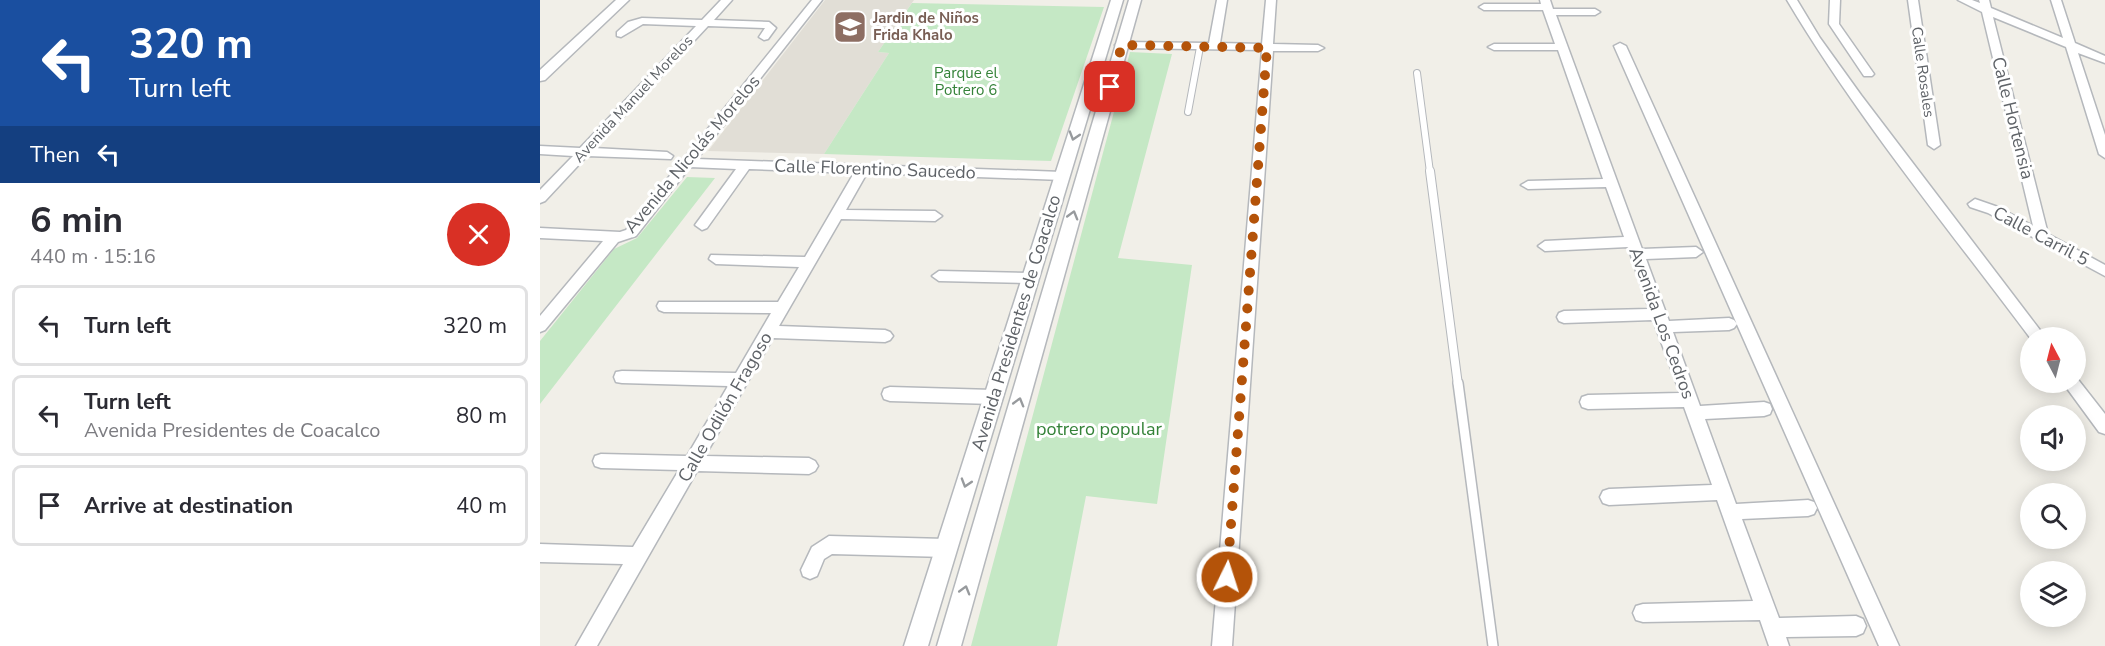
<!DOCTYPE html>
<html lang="en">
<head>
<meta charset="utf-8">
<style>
  :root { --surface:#fff; --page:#f2f2f3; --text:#2b2b33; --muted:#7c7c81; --line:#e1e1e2 }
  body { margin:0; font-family:"Nunito Sans",sans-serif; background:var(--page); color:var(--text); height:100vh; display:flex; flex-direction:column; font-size:22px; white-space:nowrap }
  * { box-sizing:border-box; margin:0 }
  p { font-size:20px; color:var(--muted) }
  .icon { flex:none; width:33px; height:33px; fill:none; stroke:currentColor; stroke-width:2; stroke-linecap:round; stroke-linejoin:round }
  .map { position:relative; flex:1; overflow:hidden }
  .details { display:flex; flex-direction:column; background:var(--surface); width:540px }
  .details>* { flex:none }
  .hud { background:#1a4fa0; color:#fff; overflow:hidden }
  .needle { width:39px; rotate:353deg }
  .buttons { position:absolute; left:1480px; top:327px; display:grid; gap:12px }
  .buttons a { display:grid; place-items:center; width:66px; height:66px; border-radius:50%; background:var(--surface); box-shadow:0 3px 15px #0003; font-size:30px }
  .pin { position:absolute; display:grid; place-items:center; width:51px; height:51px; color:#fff; margin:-26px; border-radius:12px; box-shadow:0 3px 9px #0006 }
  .me { position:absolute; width:66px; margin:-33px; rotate:4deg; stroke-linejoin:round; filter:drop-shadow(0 0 4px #0008) }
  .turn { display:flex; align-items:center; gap:21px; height:126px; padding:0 30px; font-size:27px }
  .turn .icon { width:78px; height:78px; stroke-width:2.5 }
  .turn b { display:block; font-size:42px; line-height:51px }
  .then { display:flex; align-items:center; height:57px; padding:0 30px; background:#0003; gap:12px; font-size:22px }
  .round { display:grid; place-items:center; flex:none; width:63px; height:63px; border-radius:32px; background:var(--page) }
  .head { display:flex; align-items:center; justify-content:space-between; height:102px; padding:0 30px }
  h1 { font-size:36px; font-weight:700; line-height:45px }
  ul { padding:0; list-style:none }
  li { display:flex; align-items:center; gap:18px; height:81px; margin:0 12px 9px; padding:0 18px; border:3px solid var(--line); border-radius:9px }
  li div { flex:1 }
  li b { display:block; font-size:22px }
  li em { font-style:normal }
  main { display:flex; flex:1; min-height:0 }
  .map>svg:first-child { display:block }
  .education { fill:#e1ded6 }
  .green { fill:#c5e8c5 }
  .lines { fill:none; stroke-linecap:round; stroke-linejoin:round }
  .service-far2-casing { stroke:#b5b8bc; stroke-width:8 }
  .service-far1-casing { stroke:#b5b8bc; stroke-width:10 }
  .service-casing { stroke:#b5b8bc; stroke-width:12 }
  .minor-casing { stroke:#b5b8bc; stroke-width:3 }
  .tertiary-casing { stroke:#b5b8bc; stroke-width:3 }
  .service-far2 { stroke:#fff; stroke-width:6 }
  .service-far1 { stroke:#fff; stroke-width:8 }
  .service { stroke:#fff; stroke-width:9 }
  .minor { fill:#fff; fill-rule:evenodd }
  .tertiary { fill:#fff; fill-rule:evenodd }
  .oneway { stroke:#979a9d }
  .route { stroke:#b45309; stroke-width:10; stroke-dasharray:0 18 }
  .labels { text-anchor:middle; stroke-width:6; stroke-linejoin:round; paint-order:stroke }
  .far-education-label { font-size:15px; font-weight:bold; fill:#785e54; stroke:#fff; text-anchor:start }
  .far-street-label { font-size:15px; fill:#5f6368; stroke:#fff }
  .far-park-label { font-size:15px; fill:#348238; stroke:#fff }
  .street-label { font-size:18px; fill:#5f6368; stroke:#fff }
  .park-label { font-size:18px; fill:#348238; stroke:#fff }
</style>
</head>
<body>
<main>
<section class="details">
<div class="hud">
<div class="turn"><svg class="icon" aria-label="left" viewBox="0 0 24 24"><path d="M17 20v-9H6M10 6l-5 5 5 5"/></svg><div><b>320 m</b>Turn left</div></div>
<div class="then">Then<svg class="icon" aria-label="left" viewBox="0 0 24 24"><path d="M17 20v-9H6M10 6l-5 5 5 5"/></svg></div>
</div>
<div class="head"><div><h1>6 min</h1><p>440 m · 15:16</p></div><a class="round" style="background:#d93025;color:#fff"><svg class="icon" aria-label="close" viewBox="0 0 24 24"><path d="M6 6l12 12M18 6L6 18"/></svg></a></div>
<ul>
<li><svg class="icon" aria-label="left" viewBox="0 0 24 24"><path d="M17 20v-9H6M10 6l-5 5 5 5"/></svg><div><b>Turn left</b></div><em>320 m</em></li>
<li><svg class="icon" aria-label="left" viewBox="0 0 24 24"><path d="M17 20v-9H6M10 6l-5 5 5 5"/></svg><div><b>Turn left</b><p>Avenida Presidentes de Coacalco</p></div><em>80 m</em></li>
<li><svg class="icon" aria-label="arrive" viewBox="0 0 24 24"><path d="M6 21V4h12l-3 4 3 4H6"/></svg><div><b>Arrive at destination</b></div><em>40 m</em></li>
</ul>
</section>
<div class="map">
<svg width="1565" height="646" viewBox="0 0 1565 646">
  <rect width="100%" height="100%" fill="#f1efe8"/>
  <path class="education" d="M285 0H374L338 52 349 53 284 154 168 151Z"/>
  <path class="green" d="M372 3 564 7 511 161 284 154 349 53 338 52Z
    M590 52 632 54 578 258 652 265 617 504 546 496 517 646H431Z
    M147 177 175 178 0 404V341L74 249 97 238Z"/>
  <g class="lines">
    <g class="service-far2-casing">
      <path id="service-far2" d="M877 73 890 172
        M648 112 660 47"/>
    </g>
    <g class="service-far1-casing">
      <path id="service-far1" d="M890 171 918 385"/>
    </g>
    <g class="service-casing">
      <path id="service" d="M918 383 953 646"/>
    </g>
    <g class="minor-casing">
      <path id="minor" d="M181 0H192L174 20 229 22 236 28 228 39 224 40 219 37 225 28 168 26 54 148 127 152 133 156 131 159 47 156 5 201 0 203V190L33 156 0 154V146L40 148 156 26 103 24 81 37 77 36V32L88 22 102 18 162 20Z
        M272 0H282L157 159 522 172 528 176 522 180 327 173 306 210 395 211 402 216 395 221 301 219 239 326 345 330 350 332 353 336 350 340 345 342 233 338 165 456 269 458 275 461 278 466 275 471 269 474 157 471 57 646H36L83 564 0 562V544L93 547 139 470 61 468 55 466 53 461 55 456 61 454 147 456 188 386 82 383 76 382 74 377 76 372 82 371 196 373 231 313 124 312 119 310 117 306 119 302H238L259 267 176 264 169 259 171 255 265 257 314 173 209 169 167 228 162 230 155 225 196 169 150 167 96 236 78 242 5 330 0 332V316L63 241 0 238V228L80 232 86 230Z
        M677 0H687L680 43 722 44 726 0H736L733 44 778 45 784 48 778 51H733L692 646H672L722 50 581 48 575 45 581 42 669 43Z
        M1000 0H1010L1013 9H1055L1060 12 1055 15H1016L1102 249 1156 247 1163 252 1156 257 1106 259 1129 321 1189 318 1194 320 1197 324 1194 328 1189 330 1133 332 1160 406 1224 402 1230 404 1232 409 1230 414 1224 416 1165 419 1196 504 1268 500 1274 502 1277 508 1274 514 1268 516 1202 519 1239 618 1316 616 1323 619 1326 626 1323 633 1316 636 1246 637 1249 646H1229L1220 620 1103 622 1096 620 1093 613 1096 606 1103 604 1213 601 1177 500 1069 505 1063 503 1060 497 1063 491 1069 489 1172 485 1144 407 1048 409 1042 407 1040 402 1042 397 1048 395 1140 393 1113 320 1024 323 1019 321 1017 317 1019 313 1024 311 1109 309 1088 247 1005 251 998 246 1005 241 1084 237 1066 187 988 189 981 185 988 181 1063 179 1018 50H954L948 47 954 44H1015L1003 10H944L939 7 944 4H1001Z
        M1247 0H1257L1280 38 1321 95 1506 338 1491 339C1408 228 1318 119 1247 0Z
        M1290 0H1300L1299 24 1334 74 1332 76H1324L1289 24Z
        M1368 0H1378L1400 145 1394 149 1388 145Z
        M1418 0H1432L1440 3 1439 0H1449L1451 8 1523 38 1511 0H1521L1535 43 1565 56V63L1538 53 1565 135V158L1559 154 1526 47 1453 17 1508 234 1565 265V276L1448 213 1430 207 1428 204 1435 199 1458 207 1493 226 1442 12Z
        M1080 43 1086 46 1359 646H1339L1074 46Z
        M399 271 490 273 497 278 490 283 399 281 392 276Z
        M1536 377 1565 414V434L1559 432 1526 387 1524 382H1536Z
        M350 387 453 390 459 392 461 397 459 402 453 404 350 401 344 399 342 394 344 389Z
        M289 536 406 539 412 542 415 548 412 554 406 557 292 554 284 559 277 576 270 579 263 576 261 570 272 547Z"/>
    </g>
    <g class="tertiary-casing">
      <path id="tertiary" d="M76 0H89L5 80 0 81V70Z
        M571 0H583L388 646H364Z
        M589 0H601L421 646H397Z"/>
    </g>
    <use href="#service-far2" class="service-far2"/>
    <use href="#service-far1" class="service-far1"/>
    <use href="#service" class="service"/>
    <use href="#minor" class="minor"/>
    <use href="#tertiary" class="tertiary"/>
  </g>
  <defs><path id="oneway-chevron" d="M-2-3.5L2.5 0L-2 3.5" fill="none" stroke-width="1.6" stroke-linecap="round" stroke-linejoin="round" transform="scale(1.5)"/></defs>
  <g class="oneway">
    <use href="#oneway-chevron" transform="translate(534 136) rotate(107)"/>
    <use href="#oneway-chevron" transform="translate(533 215) rotate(-74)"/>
    <use href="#oneway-chevron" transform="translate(479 402) rotate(-74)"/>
    <use href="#oneway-chevron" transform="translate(426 483) rotate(107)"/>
    <use href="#oneway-chevron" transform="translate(425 590) rotate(-74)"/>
  </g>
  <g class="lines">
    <path class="route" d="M570 87 582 45 727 48 687 577"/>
  </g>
  <defs>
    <g id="school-square" transform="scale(1.725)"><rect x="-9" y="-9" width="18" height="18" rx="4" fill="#8d6e63" stroke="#fff"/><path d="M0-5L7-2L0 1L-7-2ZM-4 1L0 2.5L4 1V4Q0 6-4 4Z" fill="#fff"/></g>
  </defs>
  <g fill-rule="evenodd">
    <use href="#school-square" x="310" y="27"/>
  </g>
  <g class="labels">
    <g class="far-education-label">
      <text x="333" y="23">Jardin de Niños<tspan x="333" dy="17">Frida Khalo</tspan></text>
    </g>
    <g class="far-street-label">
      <text transform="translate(1383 72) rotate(82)" y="5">Calle Rosales</text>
      <text transform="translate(93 99) rotate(-47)" y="5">Avenida Manuel Morelos</text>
    </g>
    <g class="far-park-label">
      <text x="426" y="78">Parque el<tspan x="426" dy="17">Potrero 6</tspan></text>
    </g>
    <g class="street-label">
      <text transform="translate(1473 118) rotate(76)" y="6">Calle Hortensia</text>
      <text transform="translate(152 154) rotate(-50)" y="6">Avenida Nicolás Morelos</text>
      <text transform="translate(335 169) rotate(2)" y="6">Calle Florentino Saucedo</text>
      <text transform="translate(1501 236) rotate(28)" y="6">Calle Carril 5</text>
      <text transform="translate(476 323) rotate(-73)" y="6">Avenida Presidentes de Coacalco</text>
      <text transform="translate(1122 323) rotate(70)" y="6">Avenida Los Cedros</text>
      <text transform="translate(185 407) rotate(-60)" y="6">Calle Odilón Fragoso</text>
    </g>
    <g class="park-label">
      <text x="559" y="435">potrero popular</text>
    </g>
  </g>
</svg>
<div class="buttons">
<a><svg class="needle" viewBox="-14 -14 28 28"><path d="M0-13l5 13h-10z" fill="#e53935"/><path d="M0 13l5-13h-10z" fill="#7c7c81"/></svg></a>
<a><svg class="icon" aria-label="sound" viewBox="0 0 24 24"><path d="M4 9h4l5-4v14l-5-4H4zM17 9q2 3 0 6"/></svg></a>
<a><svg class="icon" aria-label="search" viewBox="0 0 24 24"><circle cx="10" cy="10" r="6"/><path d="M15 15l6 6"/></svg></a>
<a><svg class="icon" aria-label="layers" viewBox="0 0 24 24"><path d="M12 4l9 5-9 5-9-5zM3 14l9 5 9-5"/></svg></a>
</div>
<div class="pin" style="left:570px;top:87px;background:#d93025"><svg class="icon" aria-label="arrive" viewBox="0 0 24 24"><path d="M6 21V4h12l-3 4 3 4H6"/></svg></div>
<svg class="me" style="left:687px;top:577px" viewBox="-20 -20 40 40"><circle r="17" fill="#b45309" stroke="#fff" stroke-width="3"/><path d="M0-11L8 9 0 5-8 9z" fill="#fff"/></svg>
</div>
</main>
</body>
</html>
